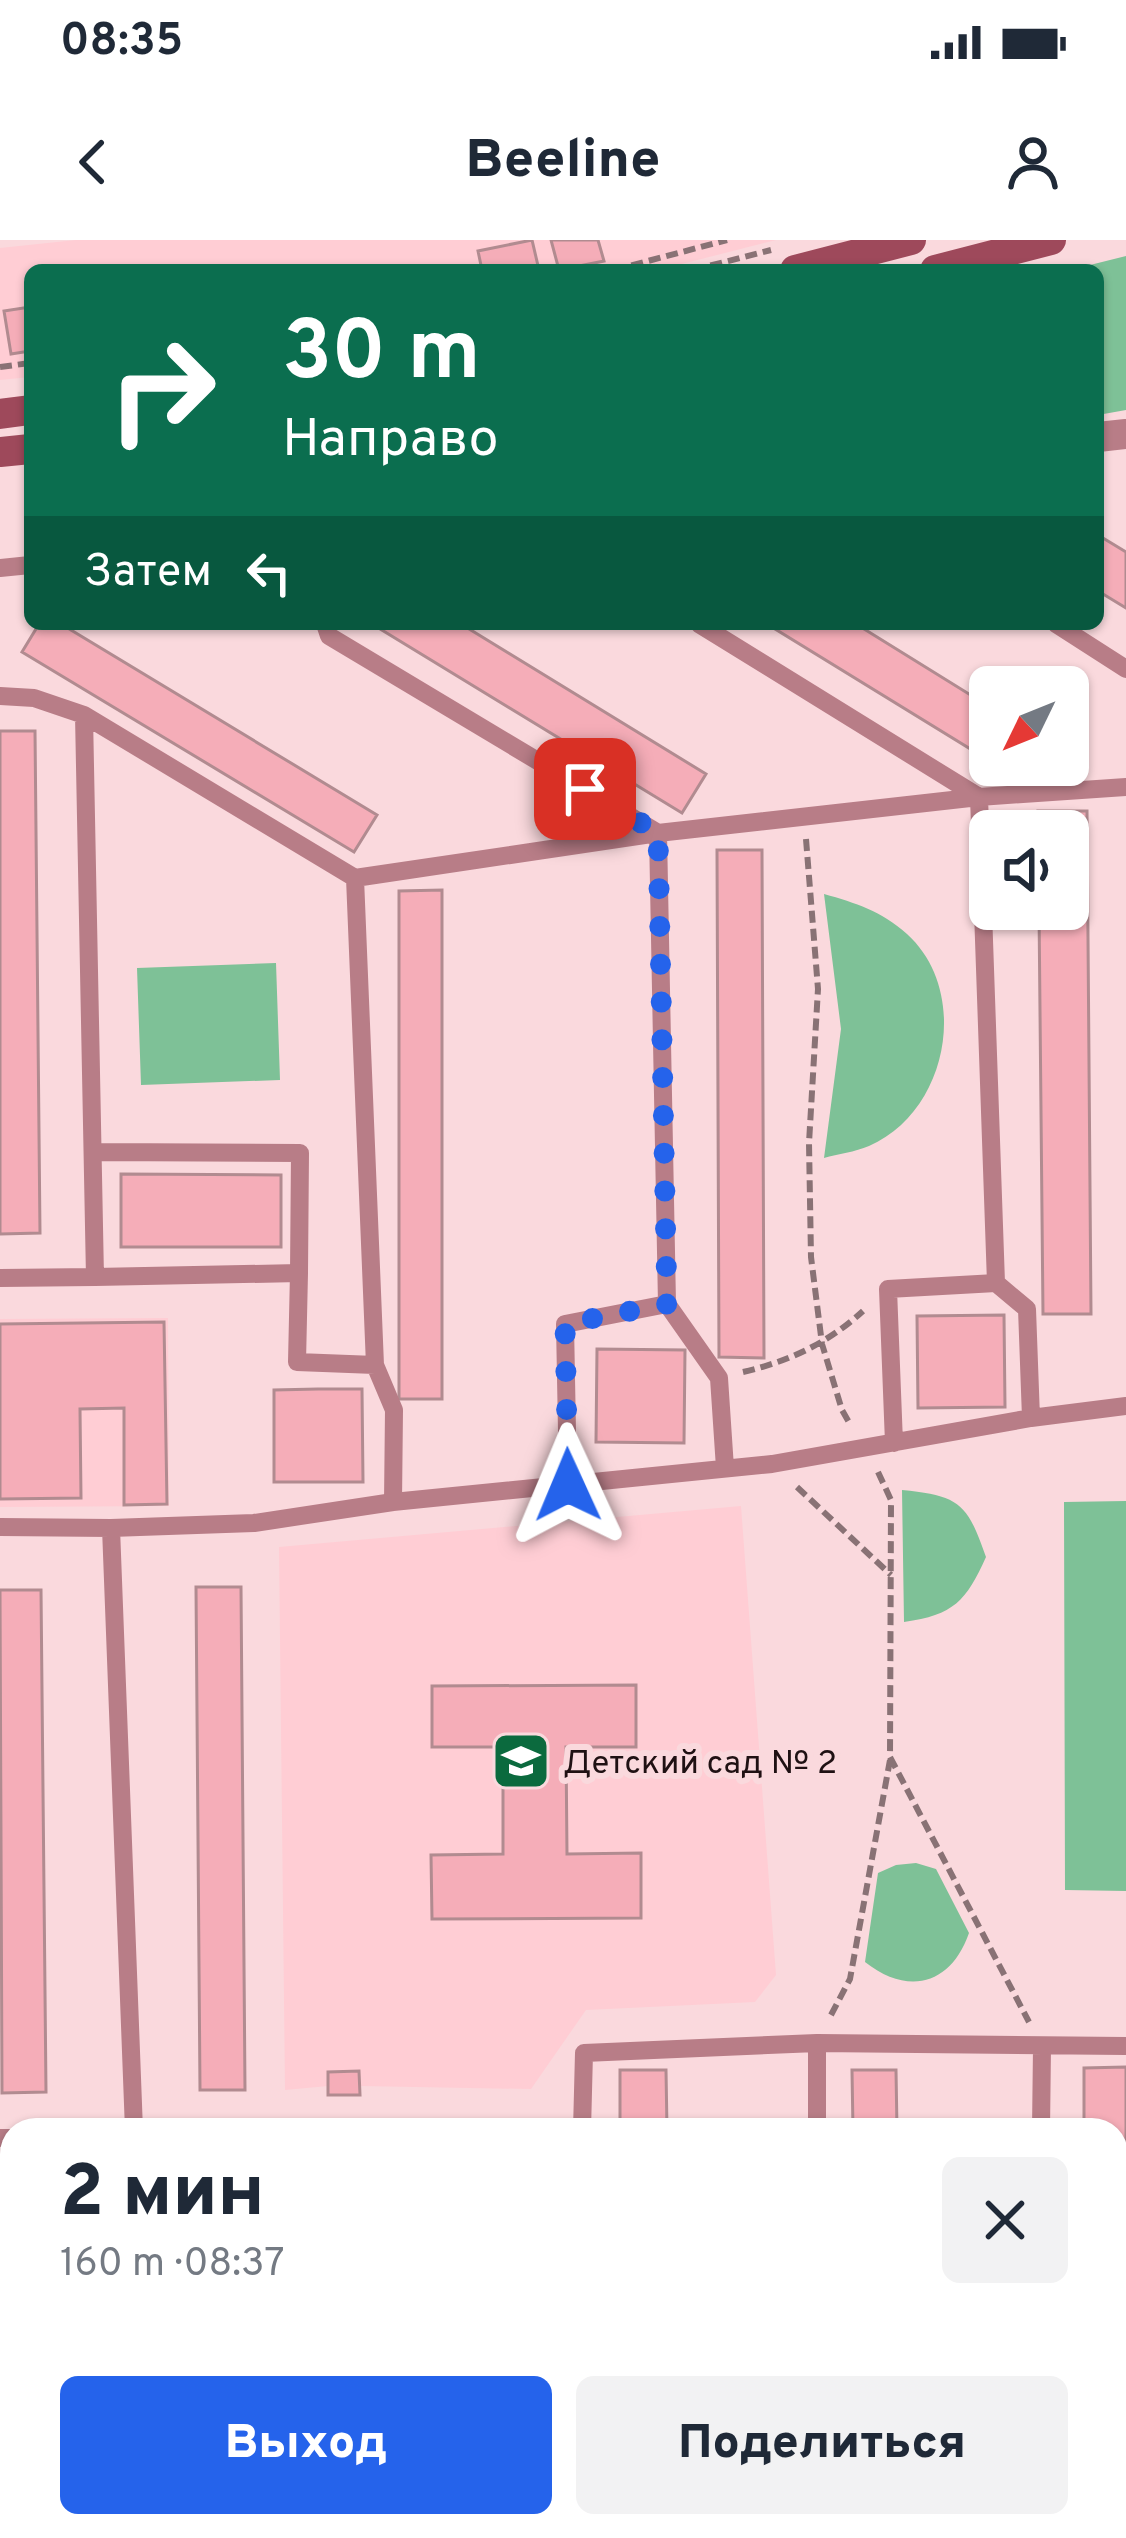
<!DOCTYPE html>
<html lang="ru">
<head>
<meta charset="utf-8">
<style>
  :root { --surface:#fff; --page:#f2f2f3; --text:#1f2937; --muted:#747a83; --accent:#2563eb }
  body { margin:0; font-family:Overpass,sans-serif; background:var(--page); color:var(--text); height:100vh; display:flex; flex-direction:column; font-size:45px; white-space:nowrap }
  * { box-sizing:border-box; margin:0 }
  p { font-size:39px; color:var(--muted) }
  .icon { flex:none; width:66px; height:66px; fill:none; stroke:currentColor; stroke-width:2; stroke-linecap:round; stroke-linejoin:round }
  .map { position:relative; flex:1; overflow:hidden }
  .sheet { position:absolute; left:0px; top:1878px; width:1128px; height:420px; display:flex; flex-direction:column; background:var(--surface); border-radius:36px 36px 0 0; box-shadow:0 3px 9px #0004 }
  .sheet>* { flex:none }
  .guide { position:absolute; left:24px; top:24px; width:1080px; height:366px; border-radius:18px; box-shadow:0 3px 9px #0004; background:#0b6e4f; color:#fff; overflow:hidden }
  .needle { width:78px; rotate:227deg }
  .controls { position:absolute; left:969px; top:426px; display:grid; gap:24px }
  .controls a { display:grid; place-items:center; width:120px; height:120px; border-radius:18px; background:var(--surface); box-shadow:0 3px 9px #0004; font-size:60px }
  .pin { position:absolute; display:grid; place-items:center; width:102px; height:102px; color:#fff; margin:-51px; border-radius:24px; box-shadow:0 6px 18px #0006 }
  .me { position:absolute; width:132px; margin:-66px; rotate:359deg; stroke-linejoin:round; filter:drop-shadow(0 0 9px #0008) }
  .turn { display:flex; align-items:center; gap:42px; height:252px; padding:0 60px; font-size:54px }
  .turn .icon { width:156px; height:156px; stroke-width:2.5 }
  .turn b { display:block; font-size:84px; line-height:102px }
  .then { display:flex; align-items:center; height:114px; padding:0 60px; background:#0003; gap:24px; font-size:45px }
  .round { display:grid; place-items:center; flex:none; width:126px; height:126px; border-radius:18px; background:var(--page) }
  .summary { display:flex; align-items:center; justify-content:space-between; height:204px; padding:0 60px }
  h1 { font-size:72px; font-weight:800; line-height:90px }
  .action { display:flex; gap:24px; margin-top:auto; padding:24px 60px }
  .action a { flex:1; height:138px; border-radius:18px; background:var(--accent); color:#fff; font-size:48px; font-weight:800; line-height:138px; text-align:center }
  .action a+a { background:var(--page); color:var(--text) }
  .status { display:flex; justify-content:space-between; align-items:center; height:84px; padding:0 60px; background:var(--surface); direction:ltr }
  .status svg { height:33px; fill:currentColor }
  header { display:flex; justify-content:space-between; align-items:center; height:156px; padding:0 60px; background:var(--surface); font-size:54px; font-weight:800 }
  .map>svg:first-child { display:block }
  .built { fill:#ffcdd4 }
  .green { fill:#7ec197 }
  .building { fill:#f5adb8; stroke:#b18b90; stroke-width:3 }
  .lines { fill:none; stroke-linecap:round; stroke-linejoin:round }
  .path { stroke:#897275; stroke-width:6; stroke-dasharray:12 6; stroke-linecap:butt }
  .lane { stroke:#b87d87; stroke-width:18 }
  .street { stroke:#b87d87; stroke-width:30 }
  .secondary { stroke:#9e495b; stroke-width:30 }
  .route { stroke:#2563eb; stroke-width:21; stroke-dasharray:0 37.8 }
  .labels { text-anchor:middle; stroke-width:12; stroke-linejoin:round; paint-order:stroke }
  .poi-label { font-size:33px; fill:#1f1113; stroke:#fad9dd; text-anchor:start }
</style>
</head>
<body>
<div class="status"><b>08:35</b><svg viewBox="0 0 49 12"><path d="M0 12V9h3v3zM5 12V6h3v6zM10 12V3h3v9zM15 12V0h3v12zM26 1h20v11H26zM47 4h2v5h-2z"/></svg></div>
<header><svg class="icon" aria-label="back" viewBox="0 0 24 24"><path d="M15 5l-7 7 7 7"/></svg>Beeline<svg class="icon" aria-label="person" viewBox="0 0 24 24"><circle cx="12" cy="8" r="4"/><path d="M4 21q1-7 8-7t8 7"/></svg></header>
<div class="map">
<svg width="1126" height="2298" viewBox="0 0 1126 2298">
  <rect width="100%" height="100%" fill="#fad9dd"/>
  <path class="built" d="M76 0H776L658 30H30V137L0 140V8Z
    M168 1078 169 1266 0 1267V1079Z
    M741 1266 776 1735 755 1762 586 1770 531 1849 360 1846 358 1831 328 1832V1846L285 1850 279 1307Z
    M121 2286H536L537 2298H121Z"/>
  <path class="green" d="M1126 16V170L1098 175V30H1070Z
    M824 654C856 663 881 671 907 694 971 752 948 872 869 906 855 912 838 914 824 918L841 789Z
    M276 723 280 840 141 845 137 728Z
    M902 1250C960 1256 967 1263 986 1317 966 1361 954 1375 904 1382Z
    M1126 1261V1651L1065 1650 1064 1262Z
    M916 1623 936 1629 969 1693C951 1745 908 1756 865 1722L878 1633 896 1625Z"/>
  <path class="building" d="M532 0 539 30H482L478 11Z
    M551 0H598L604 21 559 30Z
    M30 67V111L11 114 4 71Z
    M1098 295 1126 312V368L1098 351Z
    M39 384H61L377 575 354 612 22 412Z
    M372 384H461L706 534 682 573Z
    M767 384H856L990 467V521Z
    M0 491H35L40 993 0 994Z
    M1038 571H1087L1091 1074H1043L1039 669H1068V591H1039Z
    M717 610H762L764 1118 719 1117Z
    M442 650V1159H399V651Z
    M121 934 281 935V1007H121Z
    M1004 1075 1005 1167 918 1168 917 1076Z
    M164 1082 167 1264 124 1265V1168L80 1169 81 1258 0 1259V1084Z
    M597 1109 685 1110 684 1203 596 1202Z
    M318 1149H362L363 1242H274V1150Z
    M196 1347H241L245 1850H200Z
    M0 1350H41L46 1852 2 1853Z
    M636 1445V1507H566L567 1614 641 1613V1678L432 1679 431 1615 503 1614V1507H432V1446Z
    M1126 1827V2211H1116V1890H1084V1828Z
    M620 1830H666L667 1890H620Z
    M852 1830H896L897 1890H853Z
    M359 1831 360 1855H328V1832Z
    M0 1936H12V2112H0Z
    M4 2201H12V2286H51V2298H5Z
    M240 2286H449V2298H240Z
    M712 2286H760V2298H712Z
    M941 2286H986V2298H941Z"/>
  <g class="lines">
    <path class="path" d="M614 30 727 0
      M693 30 771 10
      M0 127 30 123
      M806 599 818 749 809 903 811 1017 822 1104 842 1170 850 1184
      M743 1132C790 1121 828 1103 863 1071
      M878 1232 891 1260 890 1517 1029 1782
      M797 1247 891 1335
      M831 1775 850 1739 890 1520
      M1037 2298V2286"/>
    <path class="lane" d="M0 328 30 325
      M325 384 329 396 658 593 667 1064 719 1138 725 1228
      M699 384 979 557 996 1043 1027 1069 1031 1178
      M1056 384 1126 429
      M0 456 34 458 84 475 95 1037 0 1038
      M84 475 355 638 658 593 979 557 1126 547
      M355 638 375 1125 394 1170 393 1262
      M93 912 300 913 299 1033
      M95 1037 299 1033 297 1122 375 1125
      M894 1203 888 1049 996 1043
      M568 1245 565 1084 667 1064
      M0 1287 111 1288 254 1283 393 1262 772 1224 1031 1178 1126 1166
      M111 1288 134 1890
      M817 1803V1890
      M564 1890H582L584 1813 817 1803 1126 1806
      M1041 1890 1042 1807
      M0 1898H12
      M0 2158H12
      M1116 2231H1122V2298
      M100 2286V2298
      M627 2286 636 2298
      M895 2286V2298"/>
    <path class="street" d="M1098 197 1126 194"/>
    <path class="secondary" d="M795 30 911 0
      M935 30 1051 0
      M0 174 30 170
      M0 212 30 209"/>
  </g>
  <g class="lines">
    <path class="route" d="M568 1245 565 1084 667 1064 658 593 585 549"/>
  </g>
  <defs>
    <g id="school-square" transform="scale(3)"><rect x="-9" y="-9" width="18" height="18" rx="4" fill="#0b6a3e" stroke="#fad9dd"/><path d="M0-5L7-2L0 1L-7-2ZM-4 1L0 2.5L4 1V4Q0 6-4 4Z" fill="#fff"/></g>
  </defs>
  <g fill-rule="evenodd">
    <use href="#school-square" x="521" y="1521"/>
  </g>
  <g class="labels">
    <g class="poi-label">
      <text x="563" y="1533">Детский сад № 2</text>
    </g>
  </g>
</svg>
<div class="controls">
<a><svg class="needle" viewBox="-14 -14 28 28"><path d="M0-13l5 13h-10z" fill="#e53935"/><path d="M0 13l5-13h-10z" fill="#747a83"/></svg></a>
<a><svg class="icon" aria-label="sound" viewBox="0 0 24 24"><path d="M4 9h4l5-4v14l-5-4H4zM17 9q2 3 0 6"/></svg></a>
</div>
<div class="pin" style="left:585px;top:549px;background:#d93025"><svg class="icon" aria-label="arrive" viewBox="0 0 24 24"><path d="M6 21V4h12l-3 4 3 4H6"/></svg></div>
<svg class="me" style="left:568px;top:1245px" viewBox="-20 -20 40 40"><path d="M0-17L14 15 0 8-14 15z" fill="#2563eb" stroke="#fff" stroke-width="4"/></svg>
<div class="guide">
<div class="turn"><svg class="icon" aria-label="right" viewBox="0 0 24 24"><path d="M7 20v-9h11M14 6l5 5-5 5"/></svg><div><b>30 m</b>Направо</div></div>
<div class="then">Затем<svg class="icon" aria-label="left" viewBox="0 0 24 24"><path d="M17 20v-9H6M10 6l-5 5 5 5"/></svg></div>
</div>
<section class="sheet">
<div class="summary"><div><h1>2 мин</h1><p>160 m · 08:37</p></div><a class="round"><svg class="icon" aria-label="close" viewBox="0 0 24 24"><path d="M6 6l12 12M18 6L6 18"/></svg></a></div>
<div class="action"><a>Выход</a><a>Поделиться</a></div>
</section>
</div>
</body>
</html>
